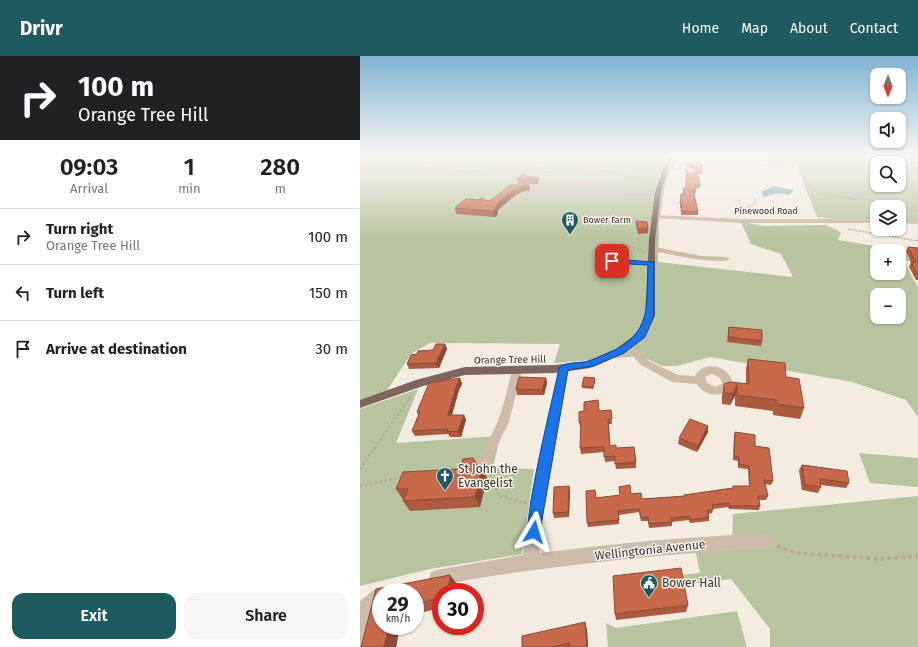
<!DOCTYPE html>
<html lang="en">
<head>
<meta charset="utf-8">
<style>
  :root { --surface:#fff; --page:#f6f6f6; --text:#202124; --muted:#757577; --line:#e0e0e0; --accent:#1f5a5e }
  body { margin:0; font-family:"Fira Sans",sans-serif; background:var(--page); color:var(--text); height:100vh; display:flex; flex-direction:column; font-size:15px; white-space:nowrap }
  * { box-sizing:border-box; margin:0 }
  p { font-size:13px; color:var(--muted) }
  .icon { flex:none; width:22px; height:22px; fill:none; stroke:currentColor; stroke-width:2; stroke-linecap:round; stroke-linejoin:round }
  .map { position:relative; flex:1; overflow:hidden }
  .details { display:flex; flex-direction:column; background:var(--surface); width:360px }
  .details>* { flex:none }
  .banner { background:#202124; color:#fff; overflow:hidden }
  .needle { width:26px; rotate:180deg }
  .buttons { position:absolute; left:510px; top:12px; display:grid; gap:8px }
  .buttons a { display:grid; place-items:center; width:36px; height:36px; border-radius:8px; background:var(--surface); box-shadow:0 1px 3px #0004; font-size:20px }
  .speed { position:absolute; left:12px; top:527px; display:flex; gap:8px; font-size:20px; font-weight:700; text-align:center }
  .speed>* { display:grid; place-content:center; width:52px; height:52px; border-radius:50%; background:var(--surface); box-shadow:0 1px 3px #0004; line-height:1 }
  .speed small { font-size:10px; font-weight:400 }
  .speed .limit { border:6px solid #d22; background:#fff; color:#111 }
  .pin { position:absolute; display:grid; place-items:center; width:34px; height:34px; color:#fff; margin:-17px; border-radius:8px; box-shadow:0 2px 6px #0006 }
  .me { position:absolute; width:44px; margin:-22px; rotate:7deg; stroke-linejoin:round; filter:drop-shadow(0 0 3px #0008) }
  .turn { display:flex; align-items:center; gap:14px; height:84px; padding:0 12px; font-size:18px }
  .turn .icon { width:52px; height:52px; stroke-width:2.5 }
  .turn b { display:block; font-size:28px; line-height:34px }
  .eta { display:flex; justify-content:space-evenly; align-items:center; height:68px; text-align:center }
  .eta b { font-size:24px; font-weight:600; line-height:28px }
  .primary-button { display:flex; gap:8px; margin-top:auto; padding:8px 12px }
  .primary-button a { flex:1; height:46px; border-radius:12px; background:var(--accent); color:#fff; font-size:16px; font-weight:600; line-height:46px; text-align:center }
  .primary-button a+a { background:var(--page); color:var(--text) }
  ul { padding:0; list-style:none }
  li { display:flex; align-items:center; gap:12px; height:56px; padding:0 12px; border-top:1px solid var(--line) }
  li div { flex:1 }
  li b { display:block; font-size:15px }
  li em { font-style:normal }
  header { display:flex; align-items:center; gap:24px; box-sizing:border-box; height:56px; padding:0 20px; background:var(--accent); color:#fff }
  header strong { font-size:19px }
  nav { display:flex; gap:22px; margin-inline-start:auto; font-size:14px }
  main { display:flex; flex:1; min-height:0 }
  .map>svg:first-child { display:block }
  .green { fill:#b8c4a0; fill-rule:evenodd }
  .water { fill:#7fb0b2 }
  .lines { fill:none; stroke-linecap:round; stroke-linejoin:round }
  .path-far4 { stroke:#b9a596; stroke-width:1; stroke-dasharray:1 1; stroke-linecap:butt }
  .path-far3 { stroke:#b9a596; stroke-width:1.5; stroke-dasharray:1.5 1.5; stroke-linecap:butt }
  .path-far2 { stroke:#b9a596; stroke-width:2; stroke-dasharray:2 2; stroke-linecap:butt }
  .path-far1 { stroke:#b9a596; stroke-width:2.5; stroke-dasharray:2.5 2.5; stroke-linecap:butt }
  .path { stroke:#b9a596; stroke-width:3.5; stroke-dasharray:3.5 3.5; stroke-linecap:butt }
  .minor { fill:#cdbbac; fill-rule:evenodd }
  .major { fill:#7d675c; fill-rule:evenodd }
  .wall { fill:#ac5a40 }
  .shaded-wall { fill:#8c4a34 }
  .building { fill:#c8694b; stroke:#8c4a34 }
  .route { fill:#1a73e8; stroke:#114b97 }
  .labels { text-anchor:middle; stroke-width:3; stroke-linejoin:round; paint-order:stroke }
  .far-street-label { font-size:9px; fill:#3b302b; stroke:#fbf5ee }
  .far-poi-label { font-size:9px; fill:#3b302b; stroke:#fbf5ee; text-anchor:start }
  .street-label { font-size:10px; fill:#3b302b; stroke:#fbf5ee }
  .near-poi-label { font-size:12px; fill:#3b302b; stroke:#fbf5ee; text-anchor:start }
  .near-street-label { font-size:12px; fill:#3b302b; stroke:#fbf5ee }
</style>
</head>
<body>
<header>
<strong>Drivr</strong>
<nav><a>Home</a><a>Map</a><a>About</a><a>Contact</a></nav>
</header>
<main>
<section class="details">
<div class="banner">
<div class="turn"><svg class="icon" aria-label="right" viewBox="0 0 24 24"><path d="M7 20v-9h11M14 6l5 5-5 5"/></svg><div><b>100 m</b>Orange Tree Hill</div></div>
</div>
<div class="eta">
<div><b>09:03</b><p>Arrival</p></div>
<div><b>1</b><p>min</p></div>
<div><b>280</b><p>m</p></div>
</div>
<ul>
<li><svg class="icon" aria-label="right" viewBox="0 0 24 24"><path d="M7 20v-9h11M14 6l5 5-5 5"/></svg><div><b>Turn right</b><p>Orange Tree Hill</p></div><em>100 m</em></li>
<li><svg class="icon" aria-label="left" viewBox="0 0 24 24"><path d="M17 20v-9H6M10 6l-5 5 5 5"/></svg><div><b>Turn left</b></div><em>150 m</em></li>
<li><svg class="icon" aria-label="arrive" viewBox="0 0 24 24"><path d="M6 21V4h12l-3 4 3 4H6"/></svg><div><b>Arrive at destination</b></div><em>30 m</em></li>
</ul>
<div class="primary-button"><a>Exit</a><a>Share</a></div>
</section>
<div class="map">
<svg width="558" height="591" viewBox="0 0 558 591">
  <rect width="100%" height="100%" fill="#f4ebe1"/>
  <path class="green" d="M0 100H319L306 125 299 166 298 206 433 221 421 198 391 188 381 166 403 170 465 169 477 174 481 177 478 184 546 195 558 205H544L558 232V361L546 344 492 326 350 301 317 310H302L281 300 194 307 200 288 70 287 51 298 26 336 0 344ZM517 195H539V217H517ZM517 239H539V261H517Z
    M408 100H558V165H539V151H517V165L480 164 457 161 436 109 403 111 401 105ZM517 107H539V129H517Z
    M58 333 36 387 140 380 133 412 174 413 162 498 70 513 0 530V353Z
    M499 397 558 402V431L510 427Z
    M558 440V591H410V573L371 523 322 529 320 519 340 517 335 493 372 490 373 458Z
    M377 555 387 591H248L246 567 256 572Z"/>
  <path class="water" d="M414 130 434 134 429 139 418 137 404 141 401 136Z"/>
  <g class="lines">
    <path class="path-far4" d="M2 100 4 102 24 105 26 108 110 116 154 111 227 114 259 117 290 125 289 136
      M434 100 450 133 461 138 495 143
      M550 107 557 106
      M178 123 185 116 217 118"/>
    <path class="path-far3" d="M488 142 532 147 558 156
      M381 158V156L395 147V142
      M488 173 558 185
      M263 185V188L284 195"/>
    <path class="path-far2" d="M45 349 51 340"/>
    <path class="path-far1" d="M0 413 45 348
      M130 418 135 426 139 440 166 447
      M0 430 43 421"/>
    <path class="path" d="M417 490 436 497 521 503 558 500"/>
    <path class="minor" d="M306 111 331 113 333 115 334 119 329 120 328 115 304 113Z
      M222 121 249 123 252 125 244 132 208 130 204 132 202 137 297 140 300 142 297 144 166 140 160 142 143 157H139V155C149 146 157 136 171 136L173 133H151L130 149 125 148 143 132 150 129H177L187 127 201 129 207 126 215 127ZM223 125 245 126 243 128 221 127ZM187 131 199 132 197 137H177L179 132Z
      M295 159 382 163H517V167H382L293 162 292 161Z
      M246 160 294 166 297 168 294 170 244 163 243 162Z
      M539 163 558 164V168L539 167Z
      M289 190 342 200 366 201 370 203C361 210 303 197 289 194Z
      M238 202 291 206 295 208 291 210 241 206 237 204Z
      M268 286 271 287 289 305 318 319 335 320C344 303 371 310 373 329 365 343 345 341 337 328L312 326 281 309 263 289ZM352 318C358 320 361 321 362 328L355 331 347 327 345 321Z
      M204 308 208 309 209 312 184 447 179 497C239 490 299 483 359 480 374 479 396 475 410 481L413 486 410 491 405 494C352 494 300 500 248 505 191 512 134 518 77 530L71 528 69 522 71 516 77 514 163 499 170 447 199 312 200 309Z
      M157 310 161 311 162 314 149 366 134 396 130 414 125 416 120 414C114 400 128 386 134 374 143 355 147 334 152 314L153 311Z
      M21 531 27 533 28 536H21V550L11 558 18 571 13 591H0V545L15 533Z"/>
    <path class="major" d="M310 100H315L310 106 301 136 295 184V260L284 281 264 297 230 312 195 317 105 319 63 330 0 352V344L56 324 105 311 195 309 228 305 256 293 277 277 285 260 289 184 295 136 306 106Z"/>
  </g>
  <path class="wall" d="M328 106 342 115V118H338L340 129V132H336V137H334L338 156V159H321V152H320L321 138H323V132H326L335 117 334 114 331 112 327 111Z
    M167 121 179 122V125L177 128H158L157 124Z
    M169 129 170 134 161 136 153 141 138 154V158L135 161 96 158 95 152 128 145Z
    M276 165 288 173V177L278 178 276 169Z
    M548 191 558 192V224H556L549 211 551 206 546 195Z
    M369 271 402 285 401 290 367 286Z
    M85 288 87 293 79 312 49 313 47 308 57 298 73 294Z
    M388 303 426 321 444 352 440 363 413 359V355L375 350V340L370 349 362 348V339L364 328H386V313Z
    M100 322 102 328 99 334 92 359H104L106 364 101 381H90L88 378 55 380 52 375 58 359 57 356Z
    M186 322 187 327 184 339H157L156 333Z
    M235 322V325L233 333 222 332V330Z
    M251 354 252 368H249L250 390 256 392 276 406V412L256 413 255 405 245 406 244 396 221 398 220 392 221 371H220L219 366 239 355Z
    M348 370V376L337 396 318 388 319 382Z
    M375 376 395 390 413 425 411 429 405 428 408 440 406 444H399L400 450 399 454 369 453 368 451 353 453 352 457 348 458 349 461V465L330 467 329 464 312 466V470L289 472 288 465H281L279 456 259 459V468L228 471 227 467 271 438 282 443 324 440V439L389 430 388 413 378 412V405L373 404 374 380Z
    M115 405 119 412H122L127 422 120 451 50 455 43 445V444L36 433 100 413Z
    M442 409 489 427 486 432 461 429V431L458 437 442 434 439 414Z
    M209 430 210 435 209 461 194 462 193 457Z
    M97 528 81 536V552L55 558V536H21V570H40L36 591H1L16 533Z
    M328 549 326 556 256 564 255 558Z
    M225 566 227 574 228 591H162Z"/>
  <path class="shaded-wall" d="M179 122V125L177 128 176 124Z
    M169 129 170 134 161 136 153 141 138 154V158L135 161 133 155 137 148 152 135 160 131Z
    M85 288 87 293 79 312 76 307Z
    M100 322 102 328 99 334 90 365 88 359 97 328Z
    M186 322 187 327 184 339 182 334Z
    M235 322V325L233 333V331Z
    M377 329 375 340 370 349 373 338Z
    M104 359 106 364 101 381 98 375Z
    M348 370V376L337 396 338 390Z
    M115 405 120 416 113 412Z
    M122 412 127 422 120 451 115 441Z
    M209 430 210 435 209 461 208 456Z
    M90 519 97 528 96 536H88Z
    M225 566 227 574 228 591H227Z
    M29 570H40L36 591H24Z"/>
  <path class="building" d="M328 106H341L342 115H337L340 129H335L336 134H333L338 156 321 155 322 148H320L321 138H325L323 132H326V113L328 118 335 117 336 115 334 111 331 108H327Z
    M164 117 167 121 179 122 176 124H157Z
    M150 129H169L160 131 152 135 137 148 136 152 133 155 95 152 106 143 119 144 121 142 128 145 133 143Z
    M276 165 287 166 288 173H278Z
    M548 191 558 192V220L551 206 556 207Z
    M369 271 402 274V285L368 281Z
    M76 288H85L76 307 47 308 51 299 57 298 58 295 73 294Z
    M388 303 425 307 426 321 439 323 444 352 417 348 416 344 377 339V329L373 338 364 337V328L370 326 389 328Z
    M159 321 186 322 182 334 156 333Z
    M224 321 235 322 233 331 222 330Z
    M100 322 97 328 88 359H104L98 375 87 376 88 373 52 375 60 356H57L69 327Z
    M238 344 239 355 251 354 252 363H248L250 390 256 389V392L274 391 276 406 255 408V400L244 401V391L220 392 221 366H219V356L224 355V346Z
    M330 363 348 370 338 390 319 382Z
    M375 376 395 379V390L409 392 413 425 404 424 408 440H398L400 450H370L369 447 352 449 353 454H347L349 461 330 464V460L311 462 312 466 289 468 288 461 281 462 279 453 258 455 259 464 227 467 226 435 235 434 236 442 260 439 259 431 270 429 271 438 281 437 282 443 325 440 324 439 373 432V430H390L389 410 379 408V401L374 400Z
    M113 402 115 405 113 412H122L115 441 43 445 48 433H36L43 416 100 413 103 403Z
    M442 409 487 415 489 427 460 423 461 431 445 429Z
    M209 430 208 456 193 457 194 431Z
    M321 512 328 549 255 558 253 520Z
    M90 519 88 536H81V542L55 548V536H21V570H29L24 591H1L16 533Z
    M225 566 227 591H209V587L192 591H162V580Z"/>
  <linearGradient id="sky" x2="0" y2="1"><stop stop-color="#7eb2d2"/><stop offset="0.55" stop-color="#faf6f2"/><stop offset="1" stop-color="#faf6f2" stop-opacity="0"/></linearGradient>
  <rect width="558" height="183" fill="url(#sky)"/>
  <path class="route" d="M252 203 294 206V260L285 281 264 297 234 310 208 314 179 481 174 483 169 481C162 465 194 338 199 312 204 306 218 307 225 306 233 304 241 300 248 297 293 278 286 250 288 209L250 207V204Z"/>
  <defs>
    <g id="building-pin" transform="scale(0.9)"><path d="M0 17L-7.5 6A9.5 9.5 0 1 1 7.5 6Z" fill="#1f5a5e" stroke="#fbf5ee"/><path d="M-4-6H4V6H1V3H-1V6H-4ZM-2.5-4.3h1.7v1.8h-1.7ZM.8-4.3h1.7v1.8H.8ZM-2.5-1h1.7V.8h-1.7ZM.8-1h1.7V.8H.8Z" fill="#fff"/></g>
    <g id="church-pin" transform="scale(0.9)"><path d="M0 17L-7.5 6A9.5 9.5 0 1 1 7.5 6Z" fill="#1f5a5e" stroke="#fbf5ee"/><path d="M-1.2-6h2.4v3.5h3.3v2.4h-3.3V6h-2.4V-.1h-3.3v-2.4h3.3Z" fill="#fff"/></g>
    <g id="civic-pin" transform="scale(0.9)"><path d="M0 17L-7.5 6A9.5 9.5 0 1 1 7.5 6Z" fill="#1f5a5e" stroke="#fbf5ee"/><path d="M-.6-6.5H3V-4.5H.6V-3L4-1V1h2V6H-6V1h2V-1L-.6-3ZM-1.2 2.5V6h2.4V2.5Z" fill="#fff"/></g>
  </defs>
  <g fill-rule="evenodd">
    <use href="#building-pin" x="210" y="164"/>
    <use href="#church-pin" x="85" y="420"/>
    <use href="#civic-pin" x="289" y="527"/>
  </g>
  <g class="labels">
    <g class="far-street-label">
      <text x="406" y="158">Pinewood Road</text>
    </g>
    <g class="far-poi-label">
      <text x="223" y="167">Bower Farm</text>
    </g>
    <g class="street-label">
      <text transform="translate(150 303) rotate(-1)" y="4">Orange Tree Hill</text>
    </g>
    <g class="near-poi-label">
      <text x="98" y="417">St John the<tspan x="98" dy="14">Evangelist</tspan></text>
      <text x="302" y="531">Bower Hall</text>
    </g>
    <g class="near-street-label">
      <text transform="translate(290 494) rotate(-6)" y="4">Wellingtonia Avenue</text>
    </g>
  </g>
</svg>
<div class="buttons">
<a><svg class="needle" viewBox="-14 -14 28 28"><path d="M0-13l5 13h-10z" fill="#e53935"/><path d="M0 13l5-13h-10z" fill="#757577"/></svg></a>
<a><svg class="icon" aria-label="sound" viewBox="0 0 24 24"><path d="M4 9h4l5-4v14l-5-4H4zM17 9q2 3 0 6"/></svg></a>
<a><svg class="icon" aria-label="search" viewBox="0 0 24 24"><circle cx="10" cy="10" r="6"/><path d="M15 15l6 6"/></svg></a>
<a><svg class="icon" aria-label="layers" viewBox="0 0 24 24"><path d="M12 4l9 5-9 5-9-5zM3 14l9 5 9-5"/></svg></a>
<a>+</a>
<a>−</a>
</div>
<div class="speed"><div>29<small>km/h</small></div><div class="limit">30</div></div>
<div class="pin" style="left:252px;top:205px;background:#d93025"><svg class="icon" aria-label="arrive" viewBox="0 0 24 24"><path d="M6 21V4h12l-3 4 3 4H6"/></svg></div>
<svg class="me" style="left:174px;top:476px" viewBox="-20 -20 40 40"><path d="M0-17L14 15 0 8-14 15z" fill="#1a73e8" stroke="#fff" stroke-width="4"/></svg>
</div>
</main>
</body>
</html>
